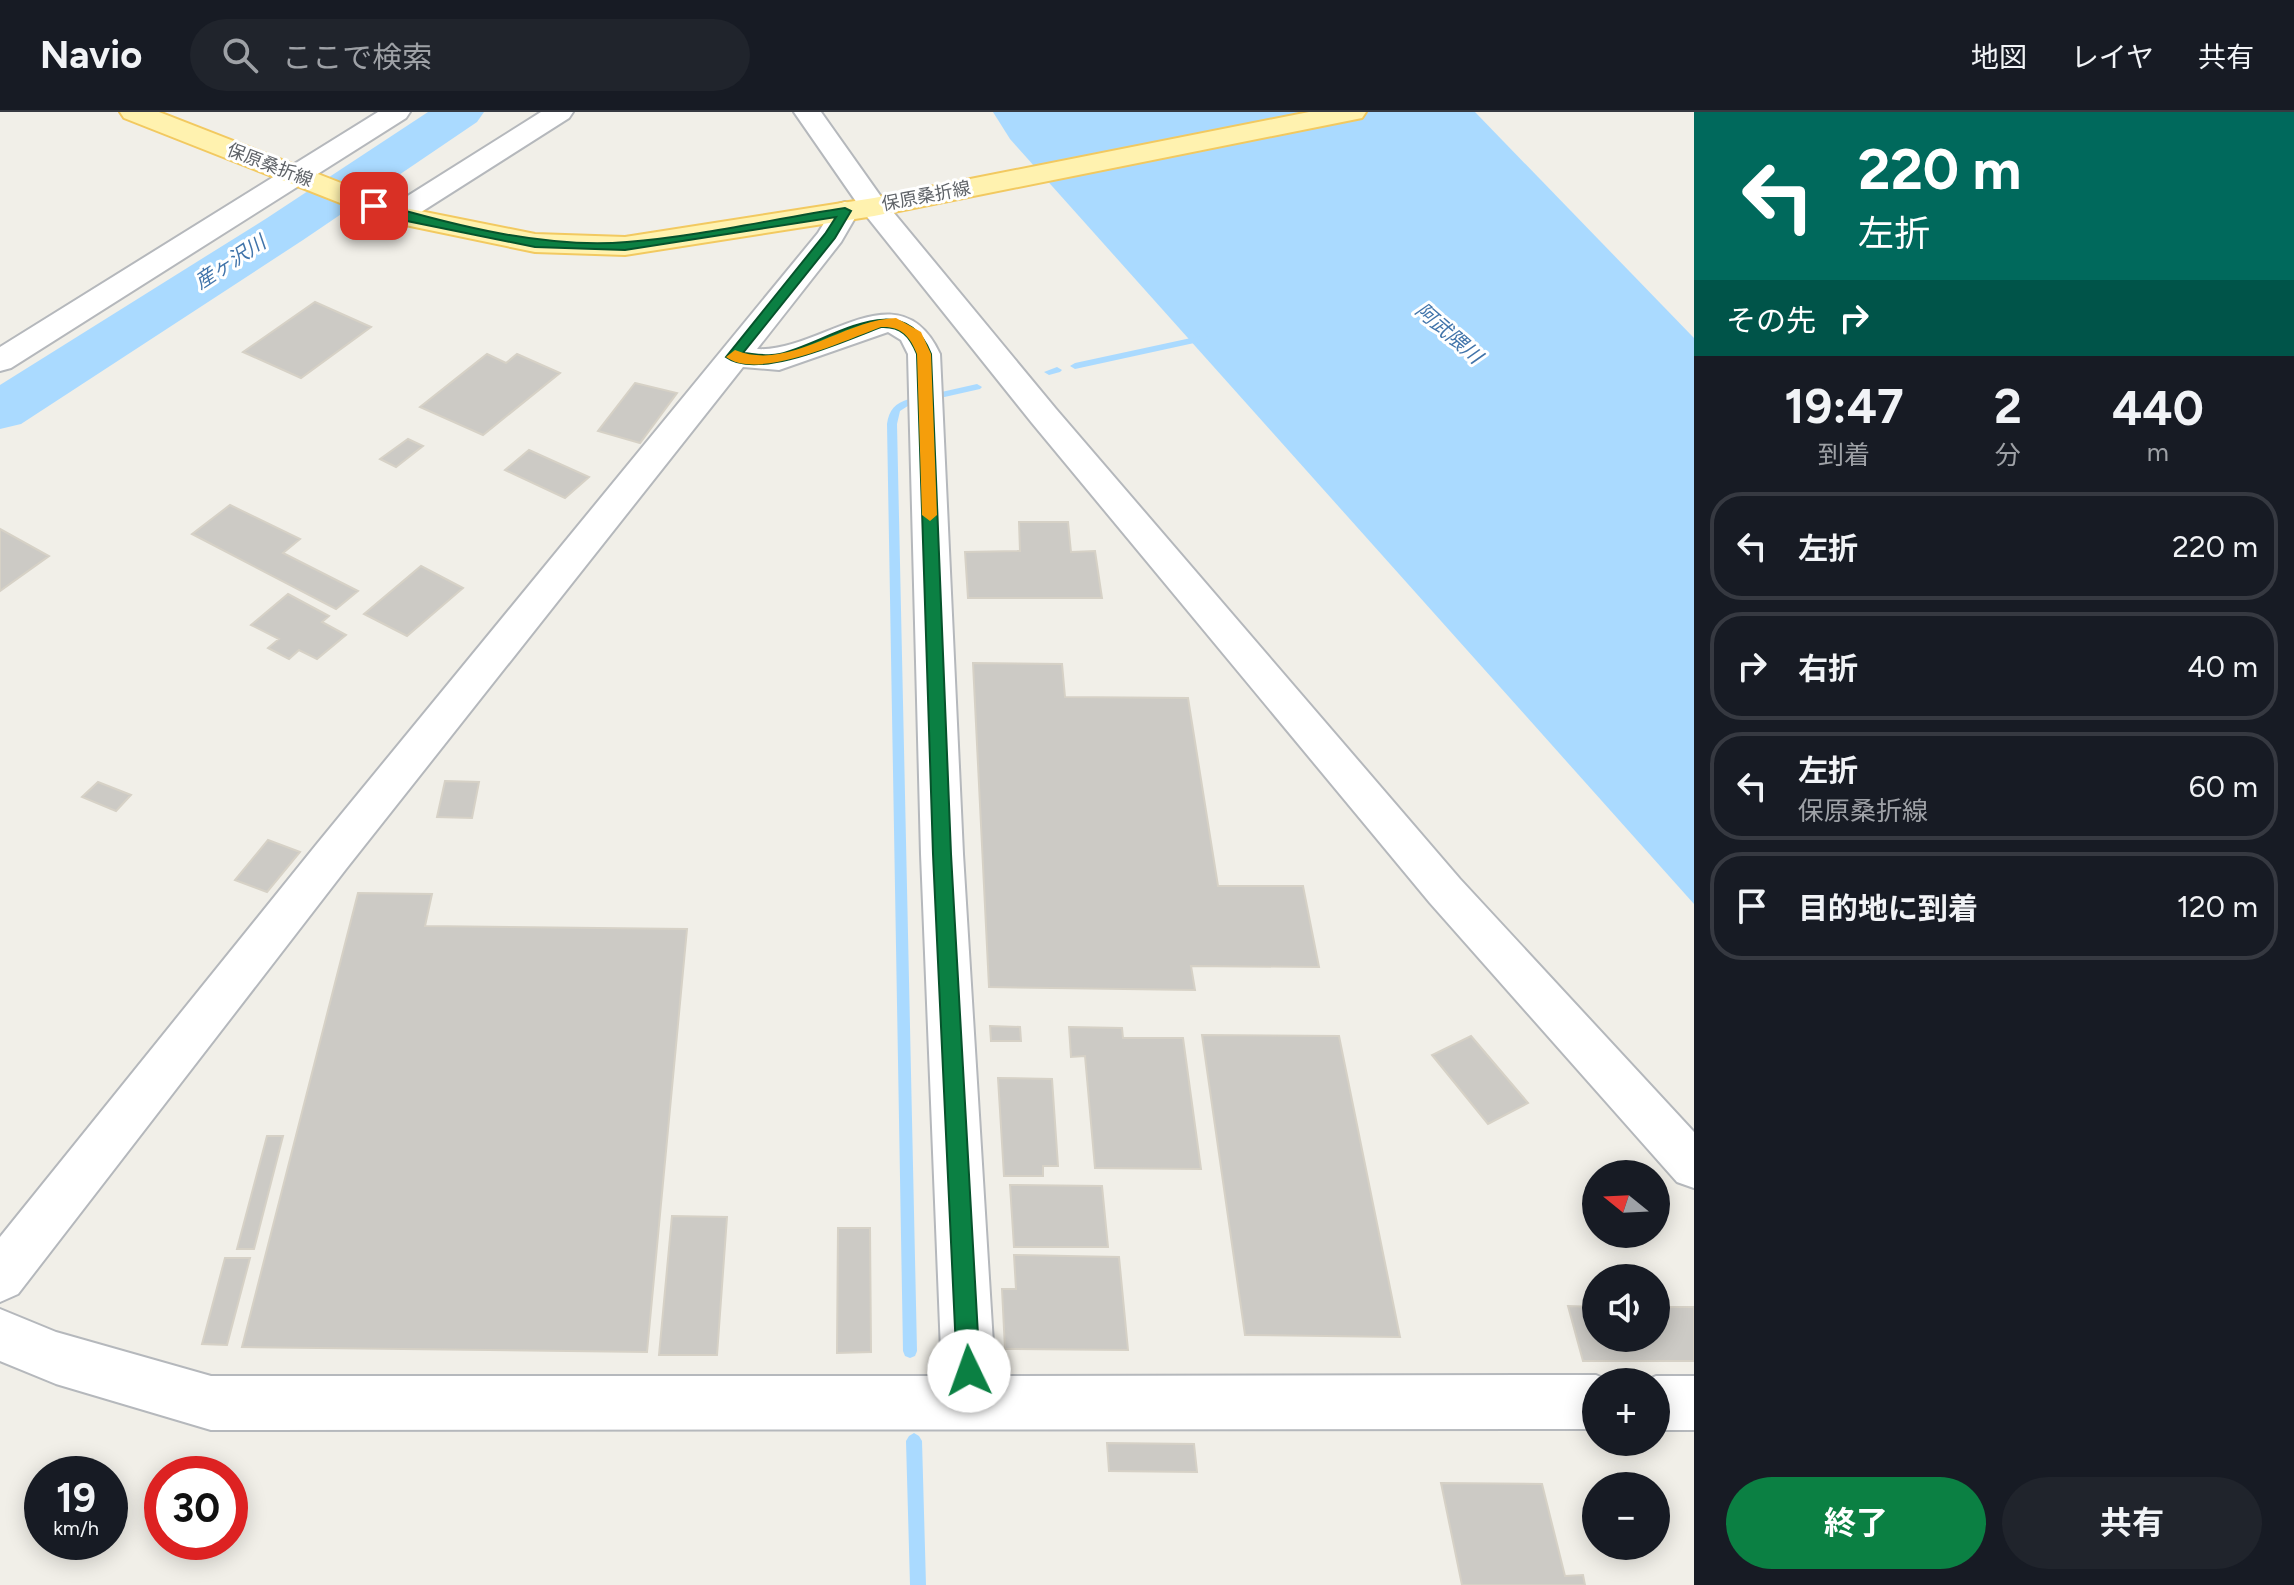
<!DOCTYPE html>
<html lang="ja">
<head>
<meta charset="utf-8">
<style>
  :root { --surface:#171b24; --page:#20242c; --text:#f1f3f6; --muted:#9ea1a6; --line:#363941; --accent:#0b8043 }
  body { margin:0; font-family:Figtree,"Noto Sans JP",sans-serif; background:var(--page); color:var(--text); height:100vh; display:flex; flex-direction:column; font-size:30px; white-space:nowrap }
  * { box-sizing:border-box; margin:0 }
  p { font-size:26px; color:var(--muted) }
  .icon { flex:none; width:44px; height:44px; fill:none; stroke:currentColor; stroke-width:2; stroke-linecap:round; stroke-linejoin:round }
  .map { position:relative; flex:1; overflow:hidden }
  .details { display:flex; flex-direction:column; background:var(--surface); width:600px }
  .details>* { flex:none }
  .top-card { background:#00695c; color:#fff; overflow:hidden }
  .needle { width:52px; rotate:288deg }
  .controls { position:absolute; left:1582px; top:1048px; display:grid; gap:16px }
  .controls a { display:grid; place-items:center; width:88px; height:88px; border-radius:50%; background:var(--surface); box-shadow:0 4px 20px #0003; font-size:40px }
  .speed { position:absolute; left:24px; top:1344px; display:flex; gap:16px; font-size:40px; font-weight:700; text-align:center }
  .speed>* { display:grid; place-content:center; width:104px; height:104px; border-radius:50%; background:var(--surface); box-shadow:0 4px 20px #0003; line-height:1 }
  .speed small { font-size:20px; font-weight:400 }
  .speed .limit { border:12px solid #d22; background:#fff; color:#111 }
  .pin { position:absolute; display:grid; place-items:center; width:68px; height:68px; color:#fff; margin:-34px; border-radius:16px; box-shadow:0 4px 12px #0006 }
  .me { position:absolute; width:88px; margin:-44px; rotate:357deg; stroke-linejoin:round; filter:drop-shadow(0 0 6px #0008) }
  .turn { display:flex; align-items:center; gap:28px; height:168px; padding:0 32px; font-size:36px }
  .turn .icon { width:104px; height:104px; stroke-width:2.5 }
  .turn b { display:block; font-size:56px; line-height:68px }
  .then { display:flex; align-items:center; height:76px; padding:0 32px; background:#0003; gap:16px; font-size:30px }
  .eta { display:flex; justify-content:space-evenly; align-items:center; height:136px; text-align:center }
  .eta b { font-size:48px; font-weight:700; line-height:56px }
  .button { display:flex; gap:16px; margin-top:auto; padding:16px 32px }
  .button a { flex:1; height:92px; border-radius:48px; background:var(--accent); color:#fff; font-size:32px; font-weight:700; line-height:92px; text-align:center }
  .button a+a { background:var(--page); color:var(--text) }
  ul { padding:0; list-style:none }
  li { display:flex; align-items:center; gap:24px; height:108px; margin:0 16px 12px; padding:0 16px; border:4px solid var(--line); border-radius:32px }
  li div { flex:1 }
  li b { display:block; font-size:30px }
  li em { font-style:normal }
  header { display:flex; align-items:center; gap:48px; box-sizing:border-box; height:112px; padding:0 40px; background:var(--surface); border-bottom:2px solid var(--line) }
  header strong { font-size:38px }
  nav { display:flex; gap:44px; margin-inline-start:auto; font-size:28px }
  .search { width:560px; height:72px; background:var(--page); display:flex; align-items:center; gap:20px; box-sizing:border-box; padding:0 28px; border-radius:44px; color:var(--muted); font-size:30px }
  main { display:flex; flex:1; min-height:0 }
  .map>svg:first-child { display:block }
  .water { fill:#aadaff }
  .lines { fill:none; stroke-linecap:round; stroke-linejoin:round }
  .stream { fill:#aadaff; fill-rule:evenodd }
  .river { fill:#aadaff; fill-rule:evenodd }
  .building { fill:#cccac5; stroke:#d6d1c6; stroke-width:2 }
  .minor-casing { stroke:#b5b8bc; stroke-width:4 }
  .major-casing { stroke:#f2c960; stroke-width:4 }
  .minor { fill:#fff; fill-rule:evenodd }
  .major { fill:#fff2af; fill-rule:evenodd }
  .route { fill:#0b8043; stroke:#07532c; stroke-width:2 }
  .slow { fill:#f59e0b }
  .labels { text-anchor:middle; stroke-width:6; stroke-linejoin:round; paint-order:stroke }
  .far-street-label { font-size:18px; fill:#5f6368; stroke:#fff }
  .far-water-label { font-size:20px; font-style:italic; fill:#4174aa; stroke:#fff }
</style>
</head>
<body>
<header>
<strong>Navio</strong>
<div class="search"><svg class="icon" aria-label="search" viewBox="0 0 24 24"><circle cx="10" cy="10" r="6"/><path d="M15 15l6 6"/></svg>ここで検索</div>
<nav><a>地図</a><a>レイヤ</a><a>共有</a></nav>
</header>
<main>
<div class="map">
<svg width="1694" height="1473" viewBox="0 0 1694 1473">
  <rect width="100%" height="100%" fill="#f1efe8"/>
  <path class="water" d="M993 0H1475L1694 226V792L1010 27Z"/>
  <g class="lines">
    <path class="stream" d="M1205 223 1209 226 1208 228 1075 257 1070 254 1075 251Z
      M1057 255 1062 258 1060 260 1049 263 1044 260Z
      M977 272 982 275 980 277 940 286 935 283 937 281Z
      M909 287 914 290 900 299 897 312 917 1239 915 1244 910 1246 905 1244 903 1239 887 312C889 298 895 291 909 287Z
      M914 1321 919 1324 922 1329 926 1473H910L906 1329 909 1324Z"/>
    <path class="river" d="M428 0H484L477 10 303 128 21 312 0 317V273L267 106Z"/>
  </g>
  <path class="building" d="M315 190 371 215 301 266 243 240Z
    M487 242 506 251 517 242 560 261 483 323 420 295Z
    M635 271 677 281 640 331 598 319Z
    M408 327 423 334 396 355 380 347Z
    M529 338 589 365 565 386 505 358Z
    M230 393 300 427 283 441 358 479 336 497 192 422Z
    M1019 410H1068L1071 440 1095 439 1102 486H968L965 440 1020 439Z
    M0 417 49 444 0 479Z
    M421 454 463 476 407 524 364 502Z
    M288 482 329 504 322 510 346 523 317 547 299 538 289 547 268 536 279 527 251 513Z
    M973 551 1062 552 1065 585 1188 586 1218 774H1303L1319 855 1191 854 1195 878 989 875Z
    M445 669 479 670 472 706 437 705Z
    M98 670 131 683 116 699 82 685Z
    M268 728 300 740 267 780 235 768Z
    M358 781 432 782 425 814 687 817 647 1240 242 1235Z
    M990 914 1020 915 1021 929H991Z
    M1069 915 1122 916 1123 926H1183L1201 1057 1095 1056 1085 944 1071 945Z
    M1202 923 1339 924 1400 1225 1245 1223Z
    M1471 924 1528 991 1488 1012 1432 943Z
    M998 966 1052 967 1058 1054H1043V1064H1004Z
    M267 1024H283L254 1137H237Z
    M1010 1073 1102 1074 1108 1135H1014Z
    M672 1104 727 1105 717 1243H659Z
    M838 1116H870L871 1240 837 1241Z
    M1014 1143 1119 1145 1128 1238 1005 1237 1002 1177H1016Z
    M225 1146H250L227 1233 202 1232Z
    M1568 1194 1596 1195V1226H1656V1195H1694V1249H1583Z
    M1107 1331 1194 1332 1197 1360 1109 1359Z
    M1441 1371 1542 1372 1565 1464 1583 1463 1585 1473H1462Z"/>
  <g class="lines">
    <g class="minor-casing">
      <path id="minor" d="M378 0H410L406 6 11 256 0 259V235Z
        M541 0H573L569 6 407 109 397 112 387 109 383 103 387 97Z
        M794 0H821L884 89 1056 297 1460 767 1694 1020V1076L1677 1070 1430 791 1032 311 864 101Z
        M845 90 855 93 859 99 841 130 757 237C821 241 899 154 940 242L963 742 995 1264 1596 1263 1612 1270H1596V1317L211 1318 56 1272 0 1249V1197L56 1220 211 1264H942L921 742 908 242 901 228 888 220 779 258 743 255 346 757 18 1182 0 1190V1125L316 733 818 121 835 93Z
        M1656 1264H1694V1318H1656V1270H1642Z"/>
    </g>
    <g class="major-casing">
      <path id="major" d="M120 0H159L405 96 535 122 625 125 874 86 1309 0H1366L1362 6 1352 8 874 104 625 143 535 140 386 109 124 6Z"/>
    </g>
    <use href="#minor" class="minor"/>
    <use href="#major" class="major"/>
  </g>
  <path class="route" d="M374 90C453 113 545 137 627 130 700 124 773 107 845 96L851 99 835 126 743 241C755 242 769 245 780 242 830 230 903 171 931 242L951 742 980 1259 977 1267 969 1270 961 1267 957 1259 933 742 917 242C910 224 901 214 881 215 846 228 758 269 726 245L825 122 836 105 625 138 535 135 397 107 370 97 368 94Z"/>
  <path class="slow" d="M896 206 921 220 931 242 937 403 930 409 922 403 917 242C910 224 901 214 881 215 846 228 758 269 726 245L735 238C789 260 842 208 896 206Z"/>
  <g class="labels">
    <g class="far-street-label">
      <text transform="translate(270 53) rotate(21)" y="6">保原桑折線</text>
      <text transform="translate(926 84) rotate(-11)" y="6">保原桑折線</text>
    </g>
    <g class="far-water-label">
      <text transform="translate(230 150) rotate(-33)" y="7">産ヶ沢川</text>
      <text transform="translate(1449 221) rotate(41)" y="7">阿武隈川</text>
    </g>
  </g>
</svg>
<div class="controls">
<a><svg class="needle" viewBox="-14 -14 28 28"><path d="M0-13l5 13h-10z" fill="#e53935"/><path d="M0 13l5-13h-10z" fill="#9ea1a6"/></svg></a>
<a><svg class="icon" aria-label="sound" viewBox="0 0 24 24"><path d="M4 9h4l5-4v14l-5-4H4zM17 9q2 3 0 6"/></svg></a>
<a>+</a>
<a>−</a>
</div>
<div class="speed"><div>19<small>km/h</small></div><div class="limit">30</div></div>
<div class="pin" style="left:374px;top:94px;background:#d93025"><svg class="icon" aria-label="arrive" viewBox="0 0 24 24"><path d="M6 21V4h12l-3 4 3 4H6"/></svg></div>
<svg class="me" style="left:969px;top:1259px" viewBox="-20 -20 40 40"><circle r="19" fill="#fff"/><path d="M0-13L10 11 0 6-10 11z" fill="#0b8043"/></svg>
</div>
<section class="details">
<div class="top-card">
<div class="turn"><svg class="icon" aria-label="left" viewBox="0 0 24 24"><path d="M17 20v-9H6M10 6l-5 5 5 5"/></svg><div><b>220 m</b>左折</div></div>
<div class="then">その先<svg class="icon" aria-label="right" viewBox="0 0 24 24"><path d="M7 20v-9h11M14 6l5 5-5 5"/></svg></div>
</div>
<div class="eta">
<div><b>19:47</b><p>到着</p></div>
<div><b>2</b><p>分</p></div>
<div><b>440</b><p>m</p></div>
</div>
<ul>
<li><svg class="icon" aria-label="left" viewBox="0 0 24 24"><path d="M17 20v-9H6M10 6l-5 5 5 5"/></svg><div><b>左折</b></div><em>220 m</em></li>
<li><svg class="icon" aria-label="right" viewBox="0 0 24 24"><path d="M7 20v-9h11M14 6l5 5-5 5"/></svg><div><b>右折</b></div><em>40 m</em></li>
<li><svg class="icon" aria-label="left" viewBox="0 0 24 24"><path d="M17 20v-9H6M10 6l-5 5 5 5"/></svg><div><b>左折</b><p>保原桑折線</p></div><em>60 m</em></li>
<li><svg class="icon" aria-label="arrive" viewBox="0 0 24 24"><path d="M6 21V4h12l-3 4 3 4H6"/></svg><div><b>目的地に到着</b></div><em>120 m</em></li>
</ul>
<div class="button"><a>終了</a><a>共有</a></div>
</section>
</main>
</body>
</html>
